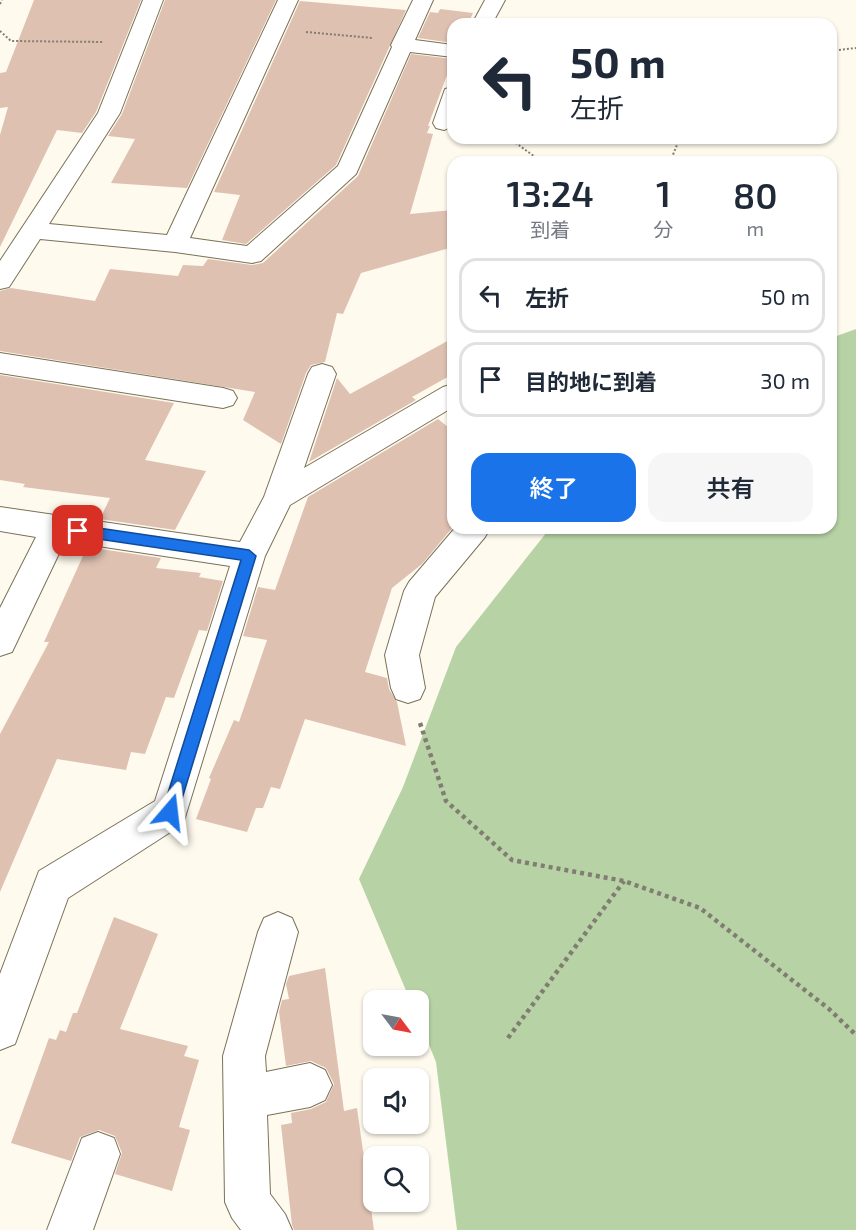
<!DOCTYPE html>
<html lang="ja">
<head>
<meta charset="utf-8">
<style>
  :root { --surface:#fff; --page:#f6f6f7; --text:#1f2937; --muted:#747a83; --line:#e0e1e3; --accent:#1a73e8 }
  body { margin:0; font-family:"Exo 2","Noto Sans JP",sans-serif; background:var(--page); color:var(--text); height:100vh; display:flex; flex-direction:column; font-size:22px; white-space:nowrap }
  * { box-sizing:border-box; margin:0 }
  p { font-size:20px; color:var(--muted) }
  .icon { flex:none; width:33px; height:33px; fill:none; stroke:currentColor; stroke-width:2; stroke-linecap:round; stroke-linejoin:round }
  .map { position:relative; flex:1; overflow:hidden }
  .drawer { position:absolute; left:447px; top:156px; width:390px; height:378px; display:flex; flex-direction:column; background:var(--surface); border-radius:18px; box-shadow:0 2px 4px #0004 }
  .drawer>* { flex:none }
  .banner { position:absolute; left:447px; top:18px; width:390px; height:126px; border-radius:18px; box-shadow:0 2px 4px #0004; background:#fff; color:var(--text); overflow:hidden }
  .needle { width:39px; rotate:122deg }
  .buttons { position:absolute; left:363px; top:990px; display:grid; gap:12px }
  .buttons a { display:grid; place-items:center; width:66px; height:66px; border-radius:12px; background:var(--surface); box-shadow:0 2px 4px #0004; font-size:30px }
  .pin { position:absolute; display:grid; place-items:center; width:51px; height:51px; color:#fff; margin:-26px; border-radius:12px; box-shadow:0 3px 9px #0006 }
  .me { position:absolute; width:66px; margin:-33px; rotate:17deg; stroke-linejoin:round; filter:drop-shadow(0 0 4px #0008) }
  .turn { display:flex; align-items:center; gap:21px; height:126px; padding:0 24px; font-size:27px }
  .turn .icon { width:78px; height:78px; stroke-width:2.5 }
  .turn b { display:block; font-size:42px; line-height:51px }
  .eta { display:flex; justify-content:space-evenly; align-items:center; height:102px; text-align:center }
  .eta b { font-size:36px; font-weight:600; line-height:42px }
  .cta { display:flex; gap:12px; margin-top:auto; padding:12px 24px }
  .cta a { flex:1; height:69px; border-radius:18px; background:var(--accent); color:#fff; font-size:24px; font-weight:600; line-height:69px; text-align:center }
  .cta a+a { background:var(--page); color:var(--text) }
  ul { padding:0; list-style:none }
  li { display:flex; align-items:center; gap:18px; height:75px; margin:0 12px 9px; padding:0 12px; border:3px solid var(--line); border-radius:18px }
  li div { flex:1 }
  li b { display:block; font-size:22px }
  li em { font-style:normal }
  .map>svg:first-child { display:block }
  .forest { fill:#b7d3a5 }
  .building { fill:#dfc1b2 }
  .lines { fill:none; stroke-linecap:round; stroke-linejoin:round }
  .minor-casing { stroke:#7b7157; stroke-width:2 }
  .path-far1 { stroke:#817d73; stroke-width:2; stroke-dasharray:2 2; stroke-linecap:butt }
  .path { stroke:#817d73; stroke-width:4.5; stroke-dasharray:4 4; stroke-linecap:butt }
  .minor { fill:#fff; fill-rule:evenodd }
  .route { fill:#1a73e8; stroke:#114b97; stroke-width:1.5 }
</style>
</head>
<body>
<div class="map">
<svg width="856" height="1230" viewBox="0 0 856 1230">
  <rect width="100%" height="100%" fill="#fefaee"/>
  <path class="forest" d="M856 329V1230H457L436 1062 419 1020 418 1000H410L359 879 403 787 456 647 550 528H831V338Z"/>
  <path class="building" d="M34 0H141L96 112 82 133 57 130 0 247V135L8 107 0 108V73L6 72Z
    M165 0H276L187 188 111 183 135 139 108 136 122 114Z
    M300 1 406 10 336 165 246 244 222 240 240 195 214 192Z
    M440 9 473 13 468 24H453V43L418 38 430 12 438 13Z
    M411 54 453 59 428 126H430L427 133 433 134 410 214 453 210V247L361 273 343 314 337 313 325 362 311 365 306 373 281 444 243 420 255 392 0 351V291L11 288 95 301 110 269 178 276 183 265 203 266 208 259 252 265 263 263 358 176Z
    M453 338V374L412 397 416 400 309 462 337 378 350 394Z
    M0 375 174 403 145 460 206 471 175 530 100 519 110 498 23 487 25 484 0 480Z
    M438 419 453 431V527L422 564 392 588 365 672 387 678 389 689 397 702 406 746 305 719 280 789 271 787 263 808H256L247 832 196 819 211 779 209 778 234 720 239 722 267 640 243 636 258 587 275 590 308 497Z
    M87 547 161 558 156 568 201 573 199 577 223 581 207 631 199 630 174 698 166 697 145 754 131 752 126 770 57 759 0 892V734L49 642H44Z
    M114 917 158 934 120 1029 188 1046 184 1056 199 1060 179 1127 190 1130 172 1191 115 1174 122 1153 115 1136 99 1130 80 1137 71 1161 11 1143 49 1038 56 1040 60 1030 66 1032 73 1013H77Z
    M325 968 344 1111 357 1108 374 1230H294L292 1225 281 1125 292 1123 291 1113 311 1109 326 1102 334 1084 326 1068 311 1061 286 1066 279 1012 282 1000 289 999 286 984 289 976Z"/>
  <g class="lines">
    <g class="minor-casing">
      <path id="minor" d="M143 0H163L120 113 49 224 167 235 278 0H298L190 238 247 246 338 166 392 47 391 45 413 0H433L415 40 453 45V57L410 52 356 174 261 261 252 263 175 252 40 239 9 287 0 289V261L98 113Z
        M485 0H505L492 24H472Z
        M453 87V126L444 130 436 128 433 123 445 89Z
        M0 353 223 388 233 391 237 398 233 405 223 408 0 373Z
        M322 364 332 367 336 374 304 468 443 387 453 384V407L290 505 265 556 183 824 68 898 15 1044 0 1050V974L39 871 155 801 230 566 65 541 12 652 0 656V608L36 537 0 531V507L240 542 264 497 308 374 312 367Z
        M455 528H490L485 537 435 597 419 655 425 688 420 699 408 703 396 699 391 688 385 655 404 591 409 582Z
        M278 912 292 918 298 932 265 1056 266 1072 310 1063 325 1070 332 1085 325 1100 310 1107 267 1115 270 1194 285 1214 292 1230H241L232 1218 225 1202 223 1056 258 932 264 918Z
        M98 1132 114 1138 120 1154 93 1230H47L82 1138Z"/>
    </g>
    <path class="path-far1" d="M0 4 2 0
      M0 31 11 41 104 42
      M306 32 373 38
      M831 51 856 48
      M509 138 542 162
      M670 162 679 140 677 138"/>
    <path class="path" d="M420 723 446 801 512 860 624 881 700 908 829 1009 856 1035
      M508 1038 624 881"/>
    <use href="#minor" class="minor"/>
  </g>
  <path class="route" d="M78 525 249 550 256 556 178 812 175 817 170 819 165 817 162 812 241 560 78 536 71 531Z"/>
</svg>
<div class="buttons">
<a><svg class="needle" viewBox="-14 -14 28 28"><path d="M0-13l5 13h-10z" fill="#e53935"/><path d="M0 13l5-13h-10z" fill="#747a83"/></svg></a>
<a><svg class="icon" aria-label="sound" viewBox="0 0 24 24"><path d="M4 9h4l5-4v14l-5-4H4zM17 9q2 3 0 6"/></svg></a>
<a><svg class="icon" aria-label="search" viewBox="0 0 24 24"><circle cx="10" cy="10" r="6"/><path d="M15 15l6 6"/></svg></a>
</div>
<div class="pin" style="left:78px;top:531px;background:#d93025"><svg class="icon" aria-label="arrive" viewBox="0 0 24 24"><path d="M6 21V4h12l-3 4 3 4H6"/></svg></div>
<svg class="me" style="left:170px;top:812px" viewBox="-20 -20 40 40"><path d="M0-17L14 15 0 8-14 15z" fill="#1a73e8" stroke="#fff" stroke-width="4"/></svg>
<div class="banner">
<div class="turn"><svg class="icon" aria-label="left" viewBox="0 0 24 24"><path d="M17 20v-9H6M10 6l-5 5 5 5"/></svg><div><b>50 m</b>左折</div></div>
</div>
<section class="drawer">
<div class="eta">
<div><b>13:24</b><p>到着</p></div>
<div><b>1</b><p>分</p></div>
<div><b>80</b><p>m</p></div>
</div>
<ul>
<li><svg class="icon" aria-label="left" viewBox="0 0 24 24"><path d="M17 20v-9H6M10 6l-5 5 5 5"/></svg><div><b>左折</b></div><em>50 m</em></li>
<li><svg class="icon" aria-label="arrive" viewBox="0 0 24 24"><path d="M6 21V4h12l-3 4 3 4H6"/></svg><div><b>目的地に到着</b></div><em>30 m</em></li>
</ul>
<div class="cta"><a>終了</a><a>共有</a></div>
</section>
</div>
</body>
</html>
